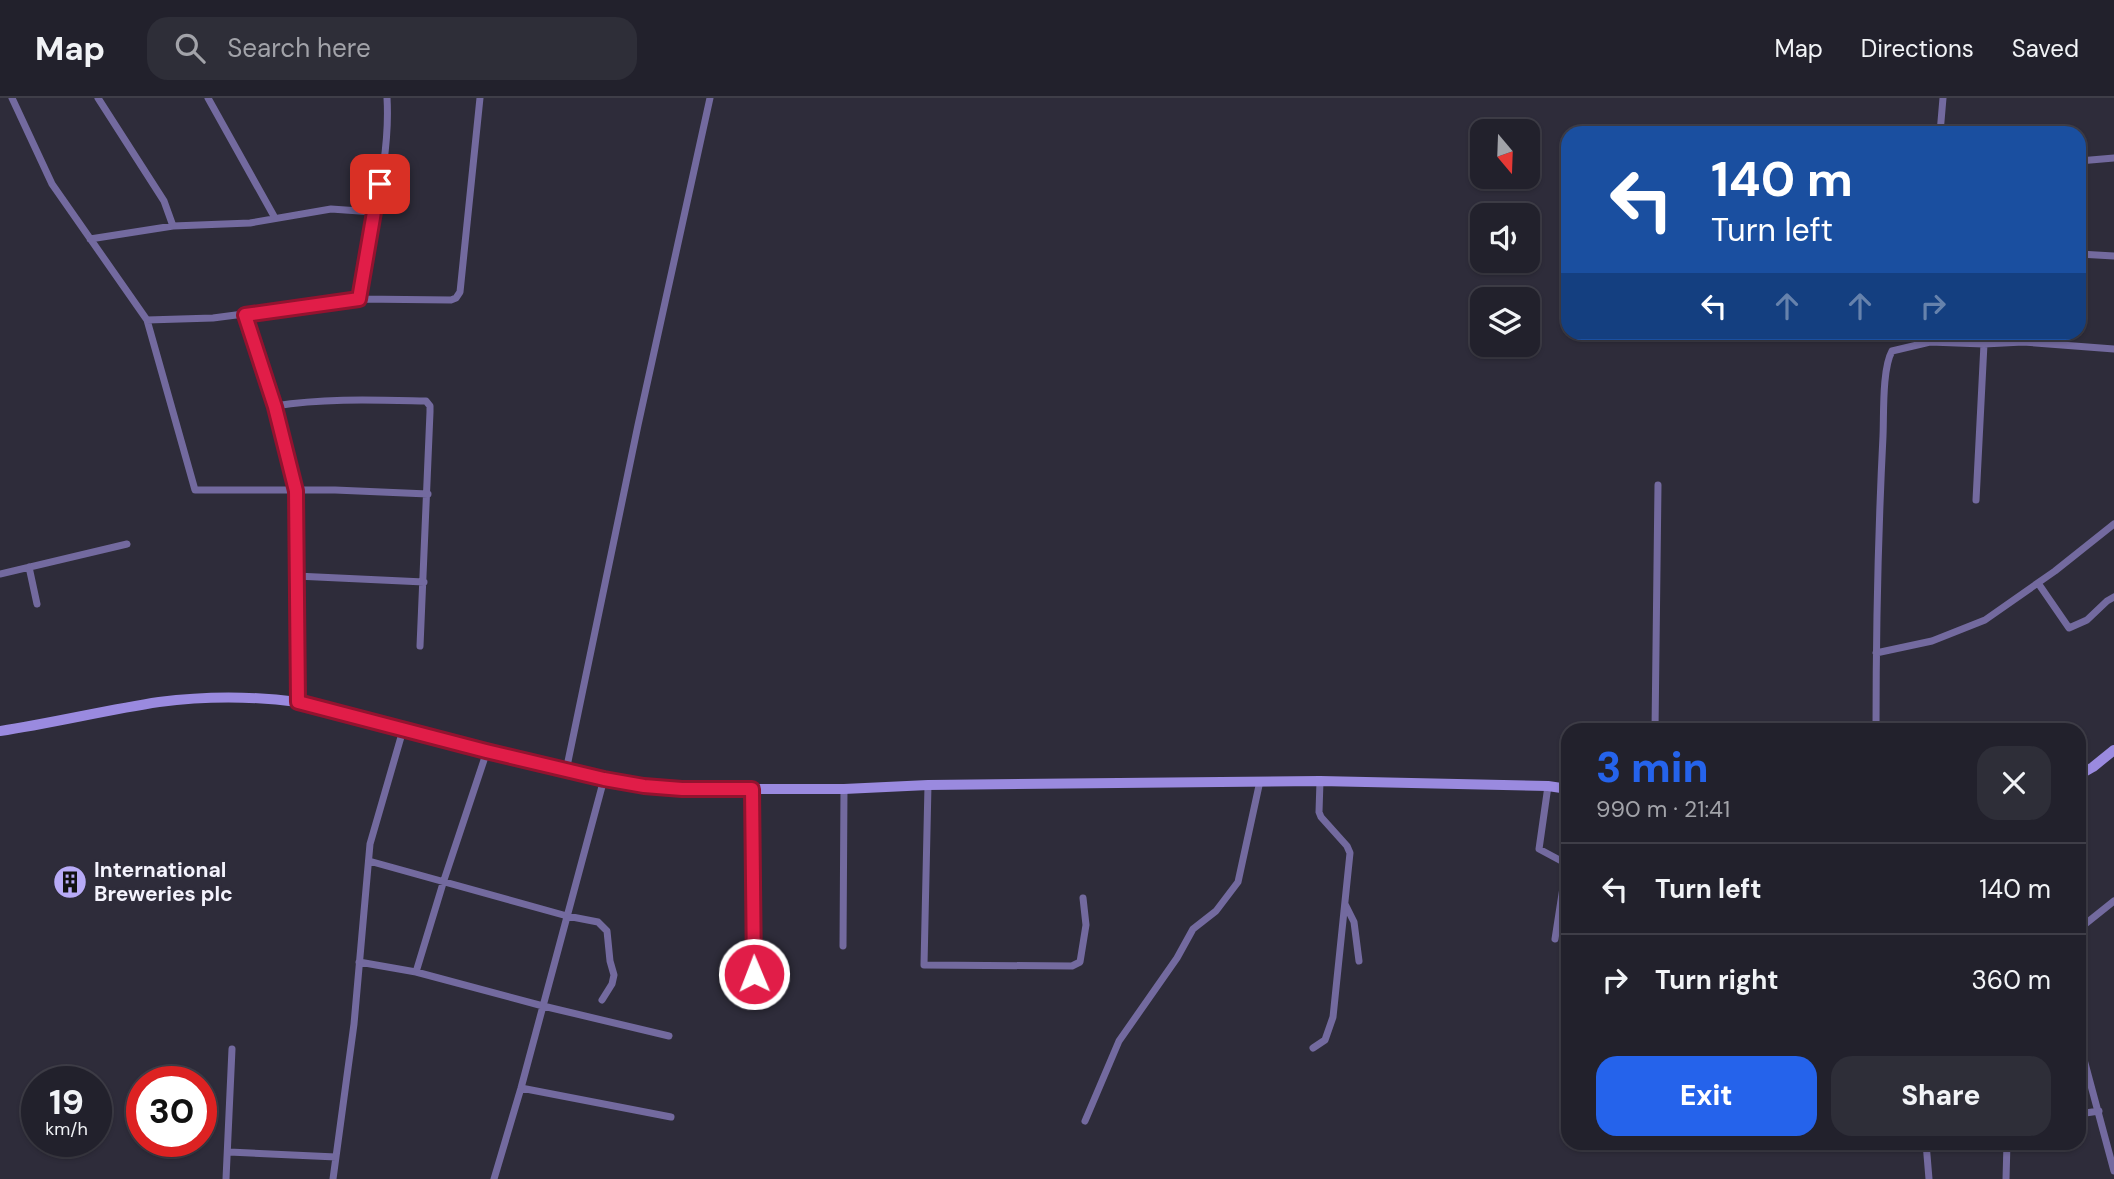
<!DOCTYPE html>
<html lang="en">
<head>
<meta charset="utf-8">
<style>
  :root { --surface:#22212c; --page:#2e2e38; --text:#f1f3f6; --muted:#a2a3a9; --line:#3f3e48; --accent:#2563eb }
  body { margin:0; font-family:"DM Sans",sans-serif; background:var(--page); color:var(--text); height:100vh; display:flex; flex-direction:column; font-size:26px; white-space:nowrap }
  * { box-sizing:border-box; margin:0 }
  p { font-size:23px; color:var(--muted) }
  .icon { flex:none; width:38px; height:38px; fill:none; stroke:currentColor; stroke-width:2; stroke-linecap:round; stroke-linejoin:round }
  .map { position:relative; flex:1; overflow:hidden }
  .panel { position:absolute; left:1561px; top:625px; width:525px; height:427px; display:flex; flex-direction:column; background:var(--surface); border-radius:21px; box-shadow:0 2px 5px #0004,0 0 0 2px var(--line) }
  .panel>* { flex:none }
  .guide { position:absolute; left:1561px; top:28px; width:525px; height:214px; border-radius:21px; box-shadow:0 2px 5px #0004,0 0 0 2px var(--line); background:#1a4fa0; color:#fff; overflow:hidden }
  .needle { width:46px; rotate:161deg }
  .controls { position:absolute; left:1470px; top:21px; display:grid; gap:14px }
  .controls a { display:grid; place-items:center; width:70px; height:70px; border-radius:14px; background:var(--surface); box-shadow:0 2px 5px #0004,0 0 0 2px var(--line); font-size:35px }
  .speed { position:absolute; left:21px; top:968px; display:flex; gap:14px; font-size:35px; font-weight:700; text-align:center }
  .speed>* { display:grid; place-content:center; width:91px; height:91px; border-radius:50%; background:var(--surface); box-shadow:0 2px 5px #0004,0 0 0 2px var(--line); line-height:1 }
  .speed small { font-size:18px; font-weight:400 }
  .speed .limit { border:10px solid #d22; background:#fff; color:#111 }
  .pin { position:absolute; display:grid; place-items:center; width:60px; height:60px; color:#fff; margin:-30px; border-radius:14px; box-shadow:0 4px 10px #0006 }
  .me { position:absolute; width:77px; margin:-38px; rotate:359deg; stroke-linejoin:round; filter:drop-shadow(0 0 5px #0008) }
  .turn { display:flex; align-items:center; gap:24px; height:147px; padding:0 35px; font-size:32px }
  .turn .icon { width:91px; height:91px; stroke-width:2.5 }
  .turn b { display:block; font-size:49px; line-height:60px }
  .lanes { display:flex; align-items:center; height:66px; padding:0 35px; background:#0003; justify-content:center; gap:35px; direction:ltr }
  .lanes .off { opacity:.35 }
  .round { display:grid; place-items:center; flex:none; width:74px; height:74px; border-radius:21px; background:var(--page) }
  .head { display:flex; align-items:center; justify-content:space-between; height:119px; padding:0 35px }
  h1 { font-size:42px; font-weight:800; line-height:52px; color:var(--accent) }
  .cta { display:flex; gap:14px; margin-top:auto; padding:14px 35px }
  .cta a { flex:1; height:80px; border-radius:21px; background:var(--accent); color:#fff; font-size:28px; font-weight:800; line-height:80px; text-align:center }
  .cta a+a { background:var(--page); color:var(--text) }
  ul { padding:0; list-style:none }
  li { display:flex; align-items:center; gap:21px; height:91px; padding:0 35px; border-top:2px solid var(--line) }
  li div { flex:1 }
  li b { display:block; font-size:26px }
  li em { font-style:normal }
  header { display:flex; align-items:center; gap:42px; box-sizing:border-box; height:98px; padding:0 35px; background:var(--surface); border-bottom:2px solid var(--line) }
  header strong { font-size:33px }
  nav { display:flex; gap:38px; margin-inline-start:auto; font-size:24px }
  .search { width:490px; height:63px; background:var(--page); display:flex; align-items:center; gap:18px; box-sizing:border-box; padding:0 24px; border-radius:21px; color:var(--muted); font-size:26px }
  .map>svg:first-child { display:block }
  .lines { fill:none; stroke-linecap:round; stroke-linejoin:round }
  .street { stroke:#736a9f; stroke-width:7 }
  .secondary { stroke:#9a8adf; stroke-width:10 }
  .route-casing { stroke:#92132f; stroke-width:18 }
  .route { stroke:#e11d48; stroke-width:12 }
  .labels { text-anchor:middle; stroke-width:6; stroke-linejoin:round; paint-order:stroke }
  .poi-label { font-size:21px; font-weight:bold; fill:#f4f3fd; stroke:#2e2c3a; text-anchor:start }
</style>
</head>
<body>
<header>
<strong>Map</strong>
<div class="search"><svg class="icon" aria-label="search" viewBox="0 0 24 24"><circle cx="10" cy="10" r="6"/><path d="M15 15l6 6"/></svg>Search here</div>
<nav><a>Map</a><a>Directions</a><a>Saved</a></nav>
</header>
<div class="map">
<svg width="2114" height="1081" viewBox="0 0 2114 1081">
  <rect width="100%" height="100%" fill="#2e2c3a"/>
  <g class="lines">
    <path class="street" d="M12 0 52 86 147 222 195 392H335L428 396
      M98 0 164 103 173 128
      M208 0 275 120
      M1940 35 1943 0
      M2079 63 2114 60
      M90 141 173 128 250 125 331 111 374 114
      M2079 156 2114 158
      M359 201C368 136 391 65 387 0
      M245 217 275 308 296 393 298 604
      M147 222 213 220 359 201 451 202 456 200 460 194 480 0
      M275 308C325 300 375 302 426 303L430 308V314L420 548
      M1976 402 1984 246
      M29 469 37 506
      M0 476 127 446
      M296 478 424 484
      M2038 485 2069 530 2087 522 2107 503 2114 499
      M1876 555 1932 543 1985 522 2055 473 2114 426
      M1655 632 1658 387
      M1876 632C1876 534 1878 436 1883 338 1884 316 1882 271 1892 253L1930 244 1984 246 2023 244 2114 251
      M566 673 638 327 710 0
      M928 687 924 867 1072 868 1080 864 1086 827 1083 800
      M1548 688 1539 751 1567 766 1568 773
      M752 691 754 876
      M369 763 567 818 598 824 607 833 610 863 614 877 612 886 602 902
      M1345 806 1354 824 1359 863
      M2079 831 2114 803
      M1555 841 1566 770
      M843 848 844 691
      M359 864 416 874 543 908 669 938
      M416 874 444 782 487 653
      M2079 943 2114 1073
      M1313 950 1325 942 1333 919 1350 755 1347 748 1321 719 1319 714 1320 683
      M521 990 671 1019
      M2079 1016 2099 1013
      M1085 1023 1119 943 1177 860 1193 831 1216 813 1238 784 1260 683
      M1926 1045 1929 1081
      M229 1054 336 1059
      M226 1081 232 951
      M333 1081 354 926 370 746 403 632
      M494 1081 521 990 604 681
      M2006 1081 2007 1045"/>
    <path class="secondary" d="M0 633C53 625 106 612 159 604 205 598 252 598 298 604L566 673 644 688 682 691H844L928 687 1320 683 1548 688 1568 691
      M2079 677 2093 669 2114 652"/>
  </g>
  <g class="lines">
    <g class="route-casing">
      <path id="route" d="M380 86 374 114 359 201 245 217 275 309 296 393 298 604 486 653 604 681 644 688 682 691H752L754 876"/>
    </g>
    <use href="#route" class="route"/>
  </g>
  <defs>
    <g id="building-disc" transform="scale(1.75)"><circle r="9.5" fill="#b8abf7" stroke="#2e2c3a"/><path d="M-4-6H4V6H1V3H-1V6H-4ZM-2.5-4.3h1.7v1.8h-1.7ZM.8-4.3h1.7v1.8H.8ZM-2.5-1h1.7V.8h-1.7ZM.8-1h1.7V.8H.8Z" fill="#111"/></g>
  </defs>
  <g fill-rule="evenodd">
    <use href="#building-disc" x="70" y="784"/>
  </g>
  <g class="labels">
    <g class="poi-label">
      <text x="94" y="779">International<tspan x="94" dy="24">Breweries plc</tspan></text>
    </g>
  </g>
</svg>
<div class="controls">
<a><svg class="needle" viewBox="-14 -14 28 28"><path d="M0-13l5 13h-10z" fill="#e53935"/><path d="M0 13l5-13h-10z" fill="#a2a3a9"/></svg></a>
<a><svg class="icon" aria-label="sound" viewBox="0 0 24 24"><path d="M4 9h4l5-4v14l-5-4H4zM17 9q2 3 0 6"/></svg></a>
<a><svg class="icon" aria-label="layers" viewBox="0 0 24 24"><path d="M12 4l9 5-9 5-9-5zM3 14l9 5 9-5"/></svg></a>
</div>
<div class="speed"><div>19<small>km/h</small></div><div class="limit">30</div></div>
<div class="pin" style="left:380px;top:86px;background:#d93025"><svg class="icon" aria-label="arrive" viewBox="0 0 24 24"><path d="M6 21V4h12l-3 4 3 4H6"/></svg></div>
<svg class="me" style="left:754px;top:876px" viewBox="-20 -20 40 40"><circle r="17" fill="#e11d48" stroke="#fff" stroke-width="3"/><path d="M0-11L8 9 0 5-8 9z" fill="#fff"/></svg>
<div class="guide">
<div class="turn"><svg class="icon" aria-label="left" viewBox="0 0 24 24"><path d="M17 20v-9H6M10 6l-5 5 5 5"/></svg><div><b>140 m</b>Turn left</div></div>
<div class="lanes"><svg class="icon" aria-label="left" viewBox="0 0 24 24"><path d="M17 20v-9H6M10 6l-5 5 5 5"/></svg><svg class="icon off" aria-label="ahead" viewBox="0 0 24 24"><path d="M12 20V5M6 11l6-6 6 6"/></svg><svg class="icon off" aria-label="ahead" viewBox="0 0 24 24"><path d="M12 20V5M6 11l6-6 6 6"/></svg><svg class="icon off" aria-label="right" viewBox="0 0 24 24"><path d="M7 20v-9h11M14 6l5 5-5 5"/></svg></div>
</div>
<section class="panel">
<div class="head"><div><h1>3 min</h1><p>990 m · 21:41</p></div><a class="round"><svg class="icon" aria-label="close" viewBox="0 0 24 24"><path d="M6 6l12 12M18 6L6 18"/></svg></a></div>
<ul>
<li><svg class="icon" aria-label="left" viewBox="0 0 24 24"><path d="M17 20v-9H6M10 6l-5 5 5 5"/></svg><div><b>Turn left</b></div><em>140 m</em></li>
<li><svg class="icon" aria-label="right" viewBox="0 0 24 24"><path d="M7 20v-9h11M14 6l5 5-5 5"/></svg><div><b>Turn right</b></div><em>360 m</em></li>
</ul>
<div class="cta"><a>Exit</a><a>Share</a></div>
</section>
</div>
</body>
</html>
